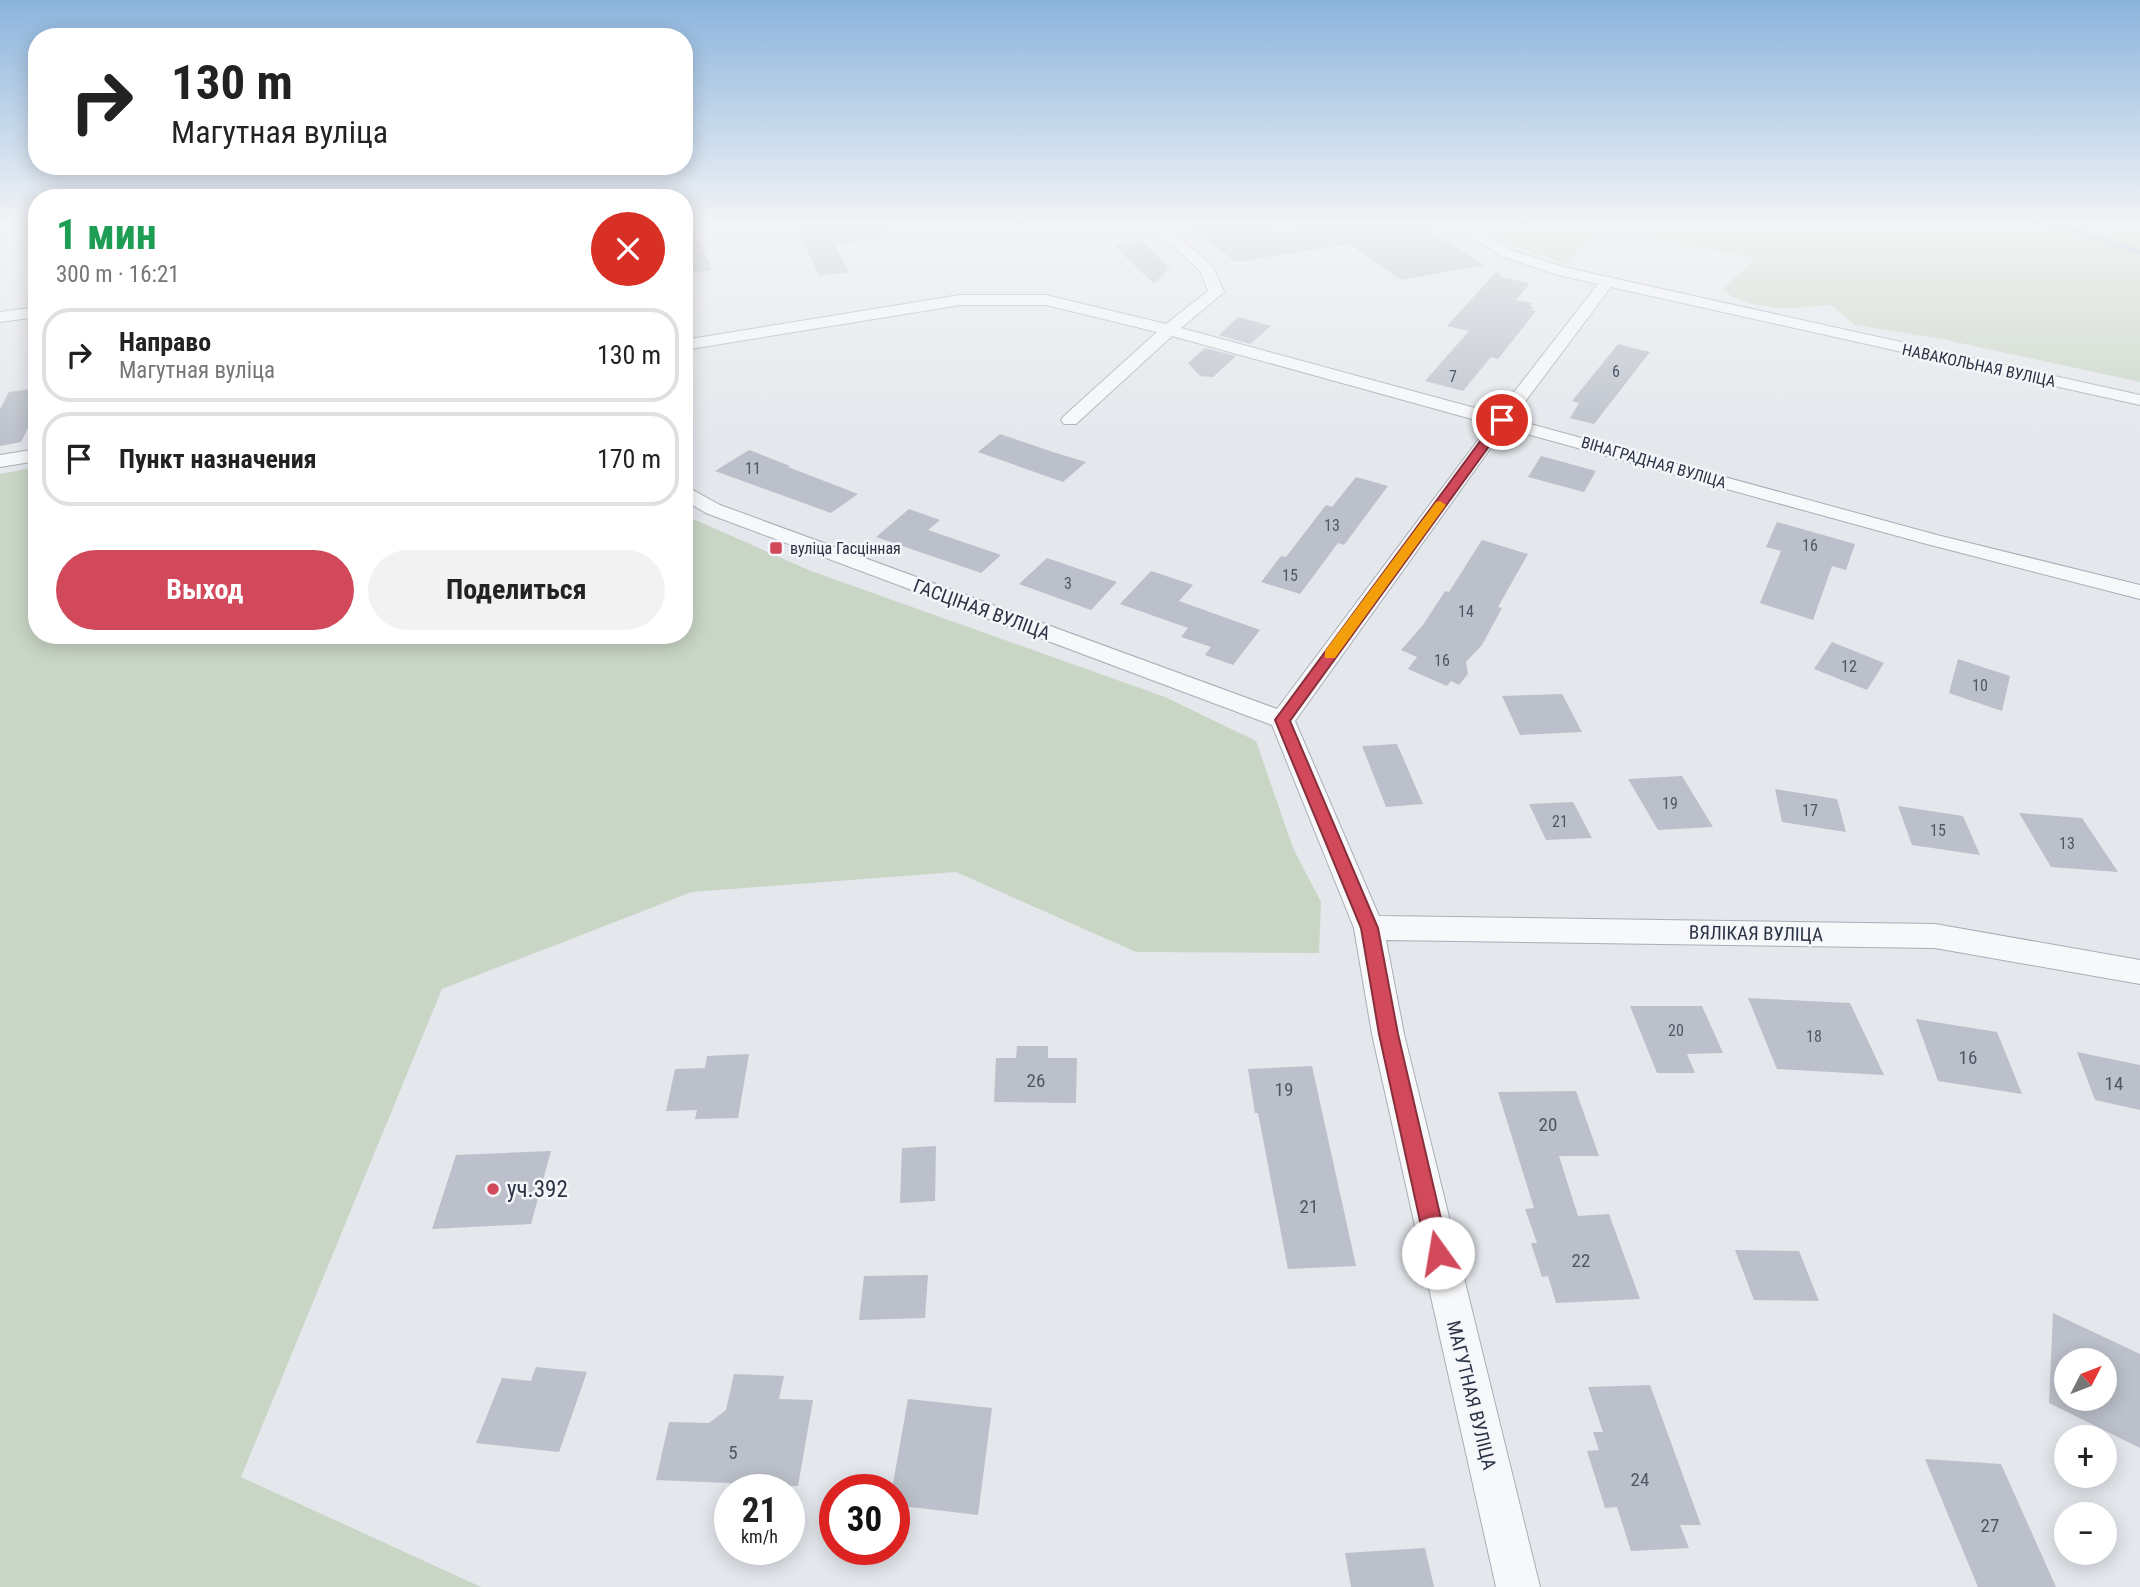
<!DOCTYPE html>
<html lang="ru">
<head>
<meta charset="utf-8">
<style>
  :root { --surface:#fff; --page:#f2f2f2; --text:#222; --muted:#767676; --line:#e0e0e0; --accent:#d1495b }
  body { margin:0; font-family:"Roboto Condensed",sans-serif; background:var(--page); color:var(--text); height:100vh; display:flex; flex-direction:column; font-size:26px; white-space:nowrap }
  * { box-sizing:border-box; margin:0 }
  p { font-size:23px; color:var(--muted) }
  .icon { flex:none; width:38px; height:38px; fill:none; stroke:currentColor; stroke-width:2; stroke-linecap:round; stroke-linejoin:round }
  .map { position:relative; flex:1; overflow:hidden }
  .side { position:absolute; left:28px; top:189px; width:665px; height:455px; display:flex; flex-direction:column; background:var(--surface); border-radius:28px; box-shadow:0 4px 18px #0003 }
  .side>* { flex:none }
  .guide { position:absolute; left:28px; top:28px; width:665px; height:147px; border-radius:28px; box-shadow:0 4px 18px #0003; background:#fff; color:var(--text); overflow:hidden }
  .needle { width:46px; rotate:48deg }
  .fabs { position:absolute; left:2054px; top:1348px; display:grid; gap:14px }
  .fabs a { display:grid; place-items:center; width:63px; height:63px; border-radius:50%; background:var(--surface); box-shadow:0 4px 18px #0003; font-size:35px }
  .speed { position:absolute; left:714px; top:1474px; display:flex; gap:14px; font-size:35px; font-weight:700; text-align:center }
  .speed>* { display:grid; place-content:center; width:91px; height:91px; border-radius:50%; background:var(--surface); box-shadow:0 4px 18px #0003; line-height:1 }
  .speed small { font-size:18px; font-weight:400 }
  .speed .limit { border:10px solid #d22; background:#fff; color:#111 }
  .pin { position:absolute; display:grid; place-items:center; width:60px; height:60px; color:#fff; margin:-30px; border:4px solid #fff; border-radius:50%; box-shadow:0 2px 7px #0007 }
  .me { position:absolute; width:77px; margin:-38px; rotate:347deg; stroke-linejoin:round; filter:drop-shadow(0 0 5px #0008) }
  .turn { display:flex; align-items:center; gap:24px; height:147px; padding:0 28px; font-size:32px }
  .turn .icon { width:91px; height:91px; stroke-width:2.5 }
  .turn b { display:block; font-size:49px; line-height:60px }
  .round { display:grid; place-items:center; flex:none; width:74px; height:74px; border-radius:37px; background:var(--page) }
  .overview { display:flex; align-items:center; justify-content:space-between; height:119px; padding:0 28px }
  h1 { font-size:42px; font-weight:700; line-height:52px; color:#1e9e55 }
  .cta { display:flex; gap:14px; margin-top:auto; padding:14px 28px }
  .cta a { flex:1; height:80px; border-radius:42px; background:var(--accent); color:#fff; font-size:28px; font-weight:700; line-height:80px; text-align:center }
  .cta a+a { background:var(--page); color:var(--text) }
  ul { padding:0; list-style:none }
  li { display:flex; align-items:center; gap:21px; height:94px; margin:0 14px 10px; padding:0 14px; border:4px solid var(--line); border-radius:28px }
  li div { flex:1 }
  li b { display:block; font-size:26px }
  li em { font-style:normal }
  .map>svg:first-child { display:block }
  .green { fill:#c9d6c5 }
  .lines { fill:none; stroke-linecap:round; stroke-linejoin:round }
  .stream { stroke:#9fb4cc; stroke-width:5 }
  .building { fill:#bbc0ca; fill-rule:evenodd }
  .street-casing { stroke:#a9aeb7; stroke-width:2 }
  .street { fill:#f7f8fa; fill-rule:evenodd }
  .route { fill:#d1495b; stroke:#882f3b; stroke-width:2 }
  .slow { fill:#f59e0b }
  .poi-dot { fill:#d1495b; stroke:#f4f6f9; stroke-width:2.5 }
  .labels { text-anchor:middle; stroke-width:5; stroke-linejoin:round; paint-order:stroke }
  .far-street-label { font-size:16px; fill:#2b3445; stroke:#f4f6f9 }
  .number-label { font-size:16px; fill:#4f5766 }
  .far-poi-label { font-size:16px; fill:#2b3445; stroke:#f4f6f9; text-anchor:start }
  .street-label { font-size:19px; fill:#2b3445; stroke:#f4f6f9 }
  .near-number-label { font-size:19px; fill:#4f5766 }
  .near-poi-label { font-size:23px; fill:#2b3445; stroke:#f4f6f9; text-anchor:start }
</style>
</head>
<body>
<div class="map">
<svg width="2140" height="1587" viewBox="0 0 2140 1587">
  <rect width="100%" height="100%" fill="#e4e7ec"/>
  <path class="green" d="M1475 224H2140V382L1942 339 1855 325 1831 305C1793 308 1755 313 1722 290L1756 258 1609 228 1591 236 1566 264 1512 245Z
    M37 467V635H684V515L811 571 1165 697 1256 741 1293 848 1321 902 1319 953 1136 952 956 872 692 892 442 989 241 1477 481 1587H0V474Z"/>
  <g class="lines">
    <path class="stream" d="M2053 224 2140 252"/>
  </g>
  <path class="building" d="M684 224H692L712 270 684 274Z
    M795 224H886L887 237 835 245 849 272 819 276Z
    M1186 224H1264L1276 233 1324 226 1321 224H1420L1485 265 1401 280 1349 244 1236 262Z
    M1141 240 1170 267 1154 284 1113 245Z
    M1496 272 1504 278 1530 283 1516 300 1532 303 1530 306 1534 307 1531 310 1536 311 1498 359 1491 357 1463 391 1425 381 1469 331 1447 326Z
    M1238 317 1271 326 1250 344 1219 335Z
    M1618 344 1650 352 1594 424 1570 418 1579 403 1572 401Z
    M1205 348 1236 356 1213 377 1200 376 1188 363Z
    M37 388V410L21 442 0 446V409L9 392Z
    M1000 434 1056 453 1086 462 1063 482 978 452Z
    M749 450 790 466 788 467 858 494 831 513 715 471Z
    M1541 456 1596 471 1584 492 1528 477Z
    M1356 477 1388 486 1344 545 1338 543 1300 594 1261 582 1281 556 1286 557 1326 505 1332 507Z
    M909 509 940 520 928 530 1001 555 981 573 876 537Z
    M1777 522 1855 544 1846 570 1832 566 1813 620 1760 603 1781 551 1766 547Z
    M1482 540 1528 554 1498 607 1502 608 1482 645 1466 662 1468 674 1459 685 1451 681 1447 686 1408 669 1417 657 1401 650 1423 625 1445 591 1449 592Z
    M1047 558 1117 582 1091 610 1019 584Z
    M1151 571 1193 585 1179 601 1260 630 1233 665 1205 655 1211 647 1181 637 1188 628 1120 604Z
    M1832 642 1884 663 1867 690 1814 669Z
    M1958 659 2010 676 2002 711 1949 693Z
    M1562 694 1582 732 1520 735 1502 696Z
    M1397 744 1423 804 1386 807 1362 746Z
    M1682 776 1713 827 1658 830 1628 779Z
    M1775 789 1837 799 1846 832 1782 822Z
    M1573 802 1592 838 1546 840 1529 804Z
    M1898 806 1963 816 1980 855 1912 845Z
    M2019 813 2082 818 2118 872 2051 867Z
    M1748 998 1850 1003 1884 1075 1777 1069Z
    M1630 1006H1702L1723 1053 1687 1054 1695 1073H1657Z
    M1916 1019 1997 1032 2022 1094 1938 1081Z
    M1017 1046H1048V1058H1077L1076 1103 994 1102 996 1058H1016Z
    M2077 1052 2140 1065V1110L2095 1100Z
    M749 1054 738 1118 695 1119 697 1110 666 1111 675 1069 705 1068 707 1056Z
    M1312 1066 1356 1266 1288 1269 1258 1113H1255L1248 1069Z
    M1576 1091 1599 1156H1559L1578 1216 1609 1214 1640 1299 1556 1303 1548 1276 1542 1277 1531 1243H1537L1525 1209 1534 1208 1498 1092Z
    M936 1146 935 1201 900 1203 902 1148Z
    M551 1151 531 1224 432 1229 456 1155Z
    M1735 1250 1799 1251 1819 1301 1754 1300Z
    M928 1275 925 1318 859 1320 864 1276Z
    M2053 1313 2140 1354V1448L2049 1403ZM2067 1360H2105V1398H2067Z
    M536 1367 587 1372 559 1452 476 1443 502 1378 531 1381Z
    M734 1374 784 1376 779 1399 813 1400 798 1486 656 1480 669 1422 709 1423 726 1410Z
    M1650 1385 1701 1525H1680L1689 1548 1631 1551 1617 1507 1605 1508 1587 1451 1599 1450 1593 1432H1603L1588 1387Z
    M908 1399 992 1408 978 1515 894 1505V1489H892Z
    M1925 1459 2001 1464 2056 1587H1978Z
    M1425 1548 1434 1587H1351L1345 1553Z"/>
  <g class="lines">
    <g class="street-casing">
      <path id="street" d="M1150 224H1165L1213 267 1224 292 1181 328 1497 414 1598 284 1554 274 1501 256 1451 224H1468L1511 250 1563 267 2140 395V405L1611 287 1512 419 1937 535 2140 585V599L1923 543 1505 428 1295 721 1379 916 1935 924 2140 960V984L1935 948 1386 940 1404 1034 1540 1587H1496L1372 1034 1354 928 1272 725 706 513 684 500V485L720 505 1277 709 1490 424 1172 336 1076 424H1064L1061 420 1064 416 1157 332 1046 305H960L684 350V340L960 295H1046L1166 324 1208 291 1201 272Z
        M37 307V317L0 322V312Z
        M37 449V461L0 467V455Z"/>
    </g>
    <use href="#street" class="street"/>
  </g>
  <linearGradient id="sky" x2="0" y2="1"><stop stop-color="#8bb4dd"/><stop offset="0.5" stop-color="#f3f4f6"/><stop offset="1" stop-color="#f3f4f6" stop-opacity="0"/></linearGradient>
  <rect width="2140" height="446" fill="url(#sky)"/>
  <path class="route" d="M1498 417 1508 420 1290 721 1378 928 1398 1034 1449 1253 1445 1260 1438 1263 1430 1260 1427 1253 1379 1034 1361 928 1275 720Z"/>
  <path class="slow" d="M1440 501 1446 505 1335 658H1325V651L1436 502Z"/>
  <g class="poi-dot">
    <rect x="769" y="541" width="14" height="14" rx="3.5"/>
    <circle cx="493" cy="1189" r="7"/>
  </g>
  <g class="labels">
    <g class="far-street-label">
      <text transform="translate(1979 365) rotate(12)" y="6">НАВАКОЛЬНАЯ ВУЛІЦА</text>
      <text transform="translate(1654 462) rotate(16)" y="6">ВІНАГРАДНАЯ ВУЛІЦА</text>
    </g>
    <g class="number-label">
      <text x="1616" y="377">6</text>
      <text x="1453" y="382">7</text>
      <text x="753" y="474">11</text>
      <text x="1332" y="531">13</text>
      <text x="1810" y="551">16</text>
      <text x="1290" y="581">15</text>
      <text x="1068" y="589">3</text>
      <text x="1466" y="617">14</text>
      <text x="1442" y="666">16</text>
      <text x="1849" y="672">12</text>
      <text x="1980" y="691">10</text>
      <text x="1670" y="809">19</text>
      <text x="1810" y="816">17</text>
      <text x="1560" y="827">21</text>
      <text x="1938" y="836">15</text>
      <text x="2067" y="849">13</text>
      <text x="1676" y="1036">20</text>
      <text x="1814" y="1042">18</text>
    </g>
    <g class="far-poi-label">
      <text x="790" y="554">вуліца Гасцінная</text>
    </g>
    <g class="street-label">
      <text transform="translate(982 609) rotate(20)" y="7">ГАСЦІНАЯ ВУЛІЦА</text>
      <text transform="translate(1756 933) rotate(1)" y="7">ВЯЛІКАЯ ВУЛІЦА</text>
      <text transform="translate(1472 1395) rotate(76)" y="7">МАГУТНАЯ ВУЛІЦА</text>
    </g>
    <g class="near-number-label">
      <text x="1968" y="1064">16</text>
      <text x="1036" y="1087">26</text>
      <text x="2114" y="1090">14</text>
      <text x="1284" y="1096">19</text>
      <text x="1548" y="1131">20</text>
      <text x="1309" y="1213">21</text>
      <text x="1581" y="1267">22</text>
      <text x="733" y="1459">5</text>
      <text x="1640" y="1486">24</text>
      <text x="1990" y="1532">27</text>
    </g>
    <g class="near-poi-label">
      <text x="507" y="1197">уч.392</text>
    </g>
  </g>
</svg>
<div class="fabs">
<a><svg class="needle" viewBox="-14 -14 28 28"><path d="M0-13l5 13h-10z" fill="#e53935"/><path d="M0 13l5-13h-10z" fill="#767676"/></svg></a>
<a>+</a>
<a>−</a>
</div>
<div class="speed"><div>21<small>km/h</small></div><div class="limit">30</div></div>
<div class="pin" style="left:1502px;top:420px;background:#d93025"><svg class="icon" aria-label="arrive" viewBox="0 0 24 24"><path d="M6 21V4h12l-3 4 3 4H6"/></svg></div>
<svg class="me" style="left:1438px;top:1253px" viewBox="-20 -20 40 40"><circle r="19" fill="#fff"/><path d="M0-13L10 11 0 6-10 11z" fill="#d1495b"/></svg>
<div class="guide">
<div class="turn"><svg class="icon" aria-label="right" viewBox="0 0 24 24"><path d="M7 20v-9h11M14 6l5 5-5 5"/></svg><div><b>130 m</b>Магутная вуліца</div></div>
</div>
<section class="side">
<div class="overview"><div><h1>1 мин</h1><p>300 m · 16:21</p></div><a class="round" style="background:#d93025;color:#fff"><svg class="icon" aria-label="close" viewBox="0 0 24 24"><path d="M6 6l12 12M18 6L6 18"/></svg></a></div>
<ul>
<li><svg class="icon" aria-label="right" viewBox="0 0 24 24"><path d="M7 20v-9h11M14 6l5 5-5 5"/></svg><div><b>Направо</b><p>Магутная вуліца</p></div><em>130 m</em></li>
<li><svg class="icon" aria-label="arrive" viewBox="0 0 24 24"><path d="M6 21V4h12l-3 4 3 4H6"/></svg><div><b>Пункт назначения</b></div><em>170 m</em></li>
</ul>
<div class="cta"><a>Выход</a><a>Поделиться</a></div>
</section>
</div>
</body>
</html>
